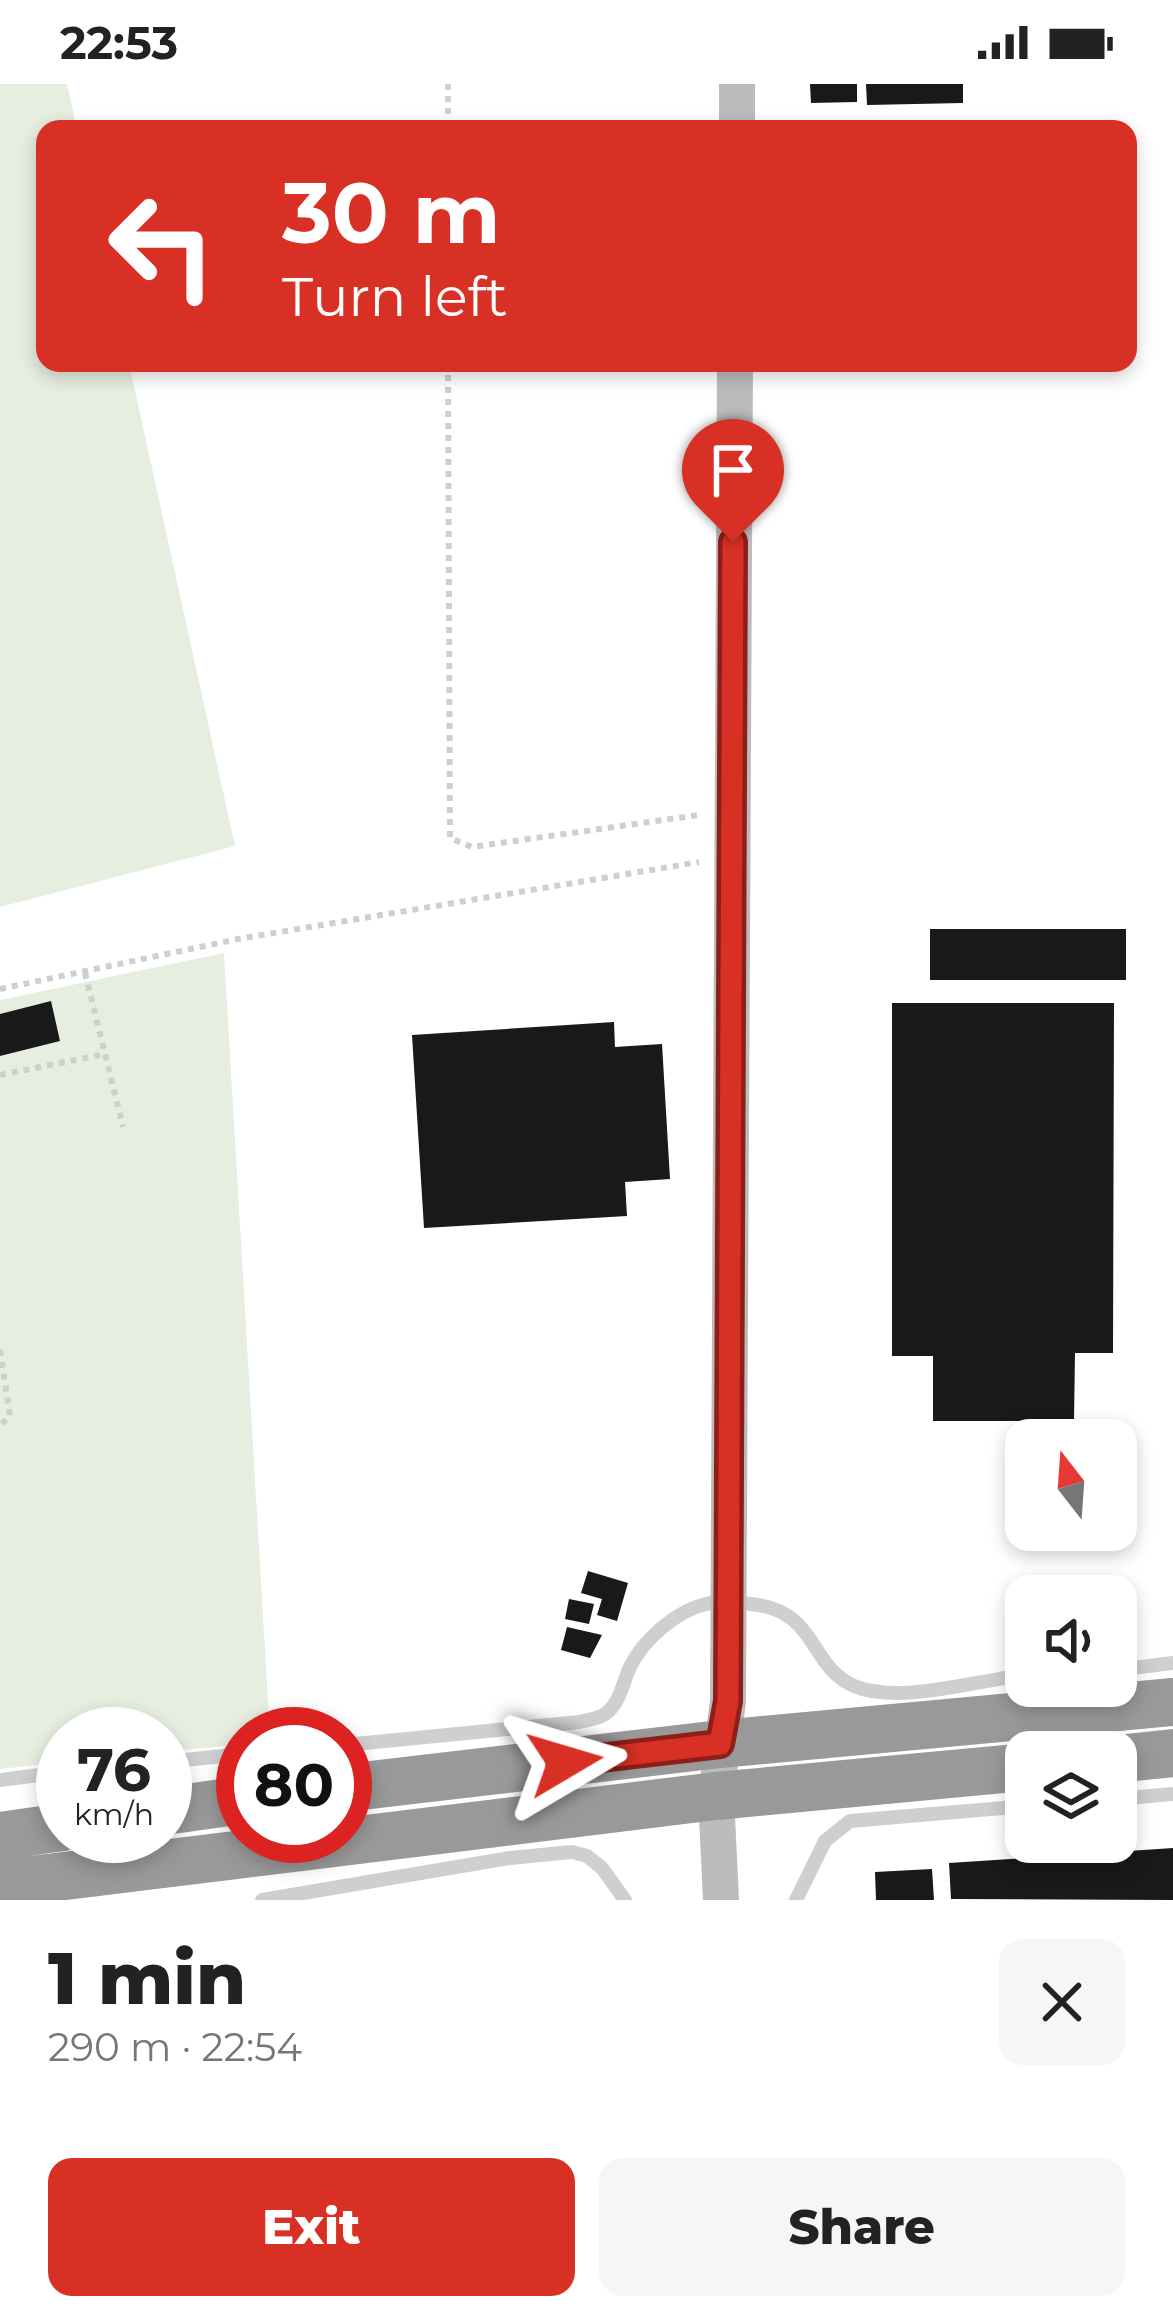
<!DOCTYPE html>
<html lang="en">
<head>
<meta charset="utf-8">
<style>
  :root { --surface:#fff; --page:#f6f6f6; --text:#222; --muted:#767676; --accent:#d93025 }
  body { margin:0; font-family:Montserrat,sans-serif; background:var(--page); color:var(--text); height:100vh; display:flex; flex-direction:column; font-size:45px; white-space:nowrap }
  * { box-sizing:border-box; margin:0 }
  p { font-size:39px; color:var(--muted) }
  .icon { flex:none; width:66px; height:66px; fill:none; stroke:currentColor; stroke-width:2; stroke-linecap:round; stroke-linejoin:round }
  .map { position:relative; height:1816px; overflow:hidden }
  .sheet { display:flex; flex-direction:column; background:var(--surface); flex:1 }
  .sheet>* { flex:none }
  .banner { position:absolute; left:36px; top:36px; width:1101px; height:252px; border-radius:24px; box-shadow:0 6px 18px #0003; background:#d93025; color:#fff; overflow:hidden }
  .needle { width:78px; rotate:343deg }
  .tools { position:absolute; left:1005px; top:1335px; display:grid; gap:24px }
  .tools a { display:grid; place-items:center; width:132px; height:132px; border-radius:24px; background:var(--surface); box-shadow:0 6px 18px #0003; font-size:60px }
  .speed { position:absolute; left:36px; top:1623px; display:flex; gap:24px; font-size:60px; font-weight:700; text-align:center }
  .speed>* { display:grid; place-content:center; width:156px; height:156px; border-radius:50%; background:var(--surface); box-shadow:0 6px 18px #0003; line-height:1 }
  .speed small { font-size:30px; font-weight:400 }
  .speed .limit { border:18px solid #d22; background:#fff; color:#111 }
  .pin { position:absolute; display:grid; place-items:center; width:102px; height:102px; color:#fff; margin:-123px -51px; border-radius:50% 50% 50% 0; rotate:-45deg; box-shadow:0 0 12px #0007 }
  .pin .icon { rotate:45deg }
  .me { position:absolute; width:132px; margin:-66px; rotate:83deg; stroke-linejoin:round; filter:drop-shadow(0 0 9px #0008) }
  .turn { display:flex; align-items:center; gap:42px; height:252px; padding:0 48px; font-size:54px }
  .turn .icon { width:156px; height:156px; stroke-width:2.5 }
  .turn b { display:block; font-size:84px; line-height:102px }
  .round { display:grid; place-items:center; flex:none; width:126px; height:126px; border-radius:24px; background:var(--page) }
  .overview { display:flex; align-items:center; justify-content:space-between; height:204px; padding:0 48px }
  h1 { font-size:72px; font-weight:800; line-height:90px }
  .button { display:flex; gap:24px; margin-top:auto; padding:24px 48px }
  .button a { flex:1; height:138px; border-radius:24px; background:var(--accent); color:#fff; font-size:48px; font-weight:800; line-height:138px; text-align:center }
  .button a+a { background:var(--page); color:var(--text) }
  .status { display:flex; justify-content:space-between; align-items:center; height:84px; padding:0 60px; background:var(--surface); direction:ltr }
  .status svg { height:33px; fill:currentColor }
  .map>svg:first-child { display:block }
  .green { fill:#e6eee0 }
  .building { fill:#191919 }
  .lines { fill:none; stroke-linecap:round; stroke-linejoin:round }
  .path { stroke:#cfcfcf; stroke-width:6; stroke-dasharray:6 6; stroke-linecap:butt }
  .lane { stroke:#cfcfcf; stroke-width:14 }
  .secondary { stroke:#bcbcbc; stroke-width:36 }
  .highway { stroke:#999; stroke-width:48 }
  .route-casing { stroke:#8d1f18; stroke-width:30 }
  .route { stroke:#d93025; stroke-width:21 }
</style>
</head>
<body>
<div class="status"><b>22:53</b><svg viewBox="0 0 49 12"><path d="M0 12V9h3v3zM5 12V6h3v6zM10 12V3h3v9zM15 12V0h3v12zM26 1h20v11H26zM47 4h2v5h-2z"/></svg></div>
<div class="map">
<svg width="1173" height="1816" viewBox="0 0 1173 1816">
  <rect width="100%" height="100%" fill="#fff"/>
  <path class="green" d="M0 0H67L77 45H45V279H129L235 762 0 823Z
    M224 869 270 1650H243V1660L165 1668V1650H63V1678L0 1685V916Z"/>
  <path class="building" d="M810 0H857V18L811 19Z
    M866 0H963V19L867 21Z
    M930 845H1126V896H930Z
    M51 917 60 957 0 972V930Z
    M892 919H1114L1113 1269H1075L1074 1337H933V1272H892Z
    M614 938 615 963 662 960 670 1095 625 1098 627 1132 424 1144 412 951Z
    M588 1487 628 1499 617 1537 597 1531 602 1515 581 1509Z
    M569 1515 594 1520 589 1540 565 1535Z
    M567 1543 602 1551 590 1574 561 1566Z
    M1173 1764V1816L951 1815 949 1779Z
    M932 1785 934 1816H876L875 1788Z"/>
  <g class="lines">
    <path class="path" d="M448 0V45
      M448 279 450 754 472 763 699 731
      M85 889 123 1043
      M0 905 238 855 699 778
      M0 991 105 970
      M0 1266 10 1332 0 1342"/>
    <path class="lane" d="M1116 1586 1173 1579
      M345 1661 579 1638C587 1636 598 1635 605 1630 620 1620 623 1598 630 1583 643 1556 676 1527 706 1520 720 1516 736 1519 751 1520 819 1527 808 1582 854 1602 899 1621 977 1596 1026 1591
      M165 1678 243 1670
      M0 1696 63 1688
      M1116 1715 1173 1710
      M262 1816 510 1774 572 1768 587 1772 602 1784 625 1816
      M796 1816 825 1757 850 1737 1026 1722"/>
    <path class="secondary" d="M737 45V0
      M721 1816 716 1712 728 1617 735 279"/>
    <path class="highway" d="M1116 1675 1173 1669
      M345 1704 720 1660 1173 1618
      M165 1727 243 1716
      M0 1752 63 1743
      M0 1800 716 1712 1026 1683"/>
  </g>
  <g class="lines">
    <g class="route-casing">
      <path id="route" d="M565 1678 720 1660 728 1617 733 458"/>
    </g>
    <use href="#route" class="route"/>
  </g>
</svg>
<div class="tools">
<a><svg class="needle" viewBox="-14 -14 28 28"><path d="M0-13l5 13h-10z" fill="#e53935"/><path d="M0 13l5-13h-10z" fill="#767676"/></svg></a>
<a><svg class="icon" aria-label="sound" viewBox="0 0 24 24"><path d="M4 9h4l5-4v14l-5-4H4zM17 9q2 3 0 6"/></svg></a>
<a><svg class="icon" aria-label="layers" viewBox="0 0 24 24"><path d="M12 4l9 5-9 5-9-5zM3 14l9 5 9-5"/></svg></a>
</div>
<div class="speed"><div>76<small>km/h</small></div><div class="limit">80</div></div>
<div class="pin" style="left:733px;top:458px;background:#d93025"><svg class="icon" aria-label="arrive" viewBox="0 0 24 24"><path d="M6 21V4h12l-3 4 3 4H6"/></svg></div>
<svg class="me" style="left:565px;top:1678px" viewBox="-20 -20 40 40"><path d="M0-17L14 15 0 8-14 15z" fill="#d93025" stroke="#fff" stroke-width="4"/></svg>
<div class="banner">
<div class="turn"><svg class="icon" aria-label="left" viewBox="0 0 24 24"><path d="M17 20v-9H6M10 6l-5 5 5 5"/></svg><div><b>30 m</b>Turn left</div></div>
</div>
</div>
<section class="sheet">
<div class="overview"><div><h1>1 min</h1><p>290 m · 22:54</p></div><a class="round"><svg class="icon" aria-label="close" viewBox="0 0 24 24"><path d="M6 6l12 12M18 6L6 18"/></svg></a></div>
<div class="button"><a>Exit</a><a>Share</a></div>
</section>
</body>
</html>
